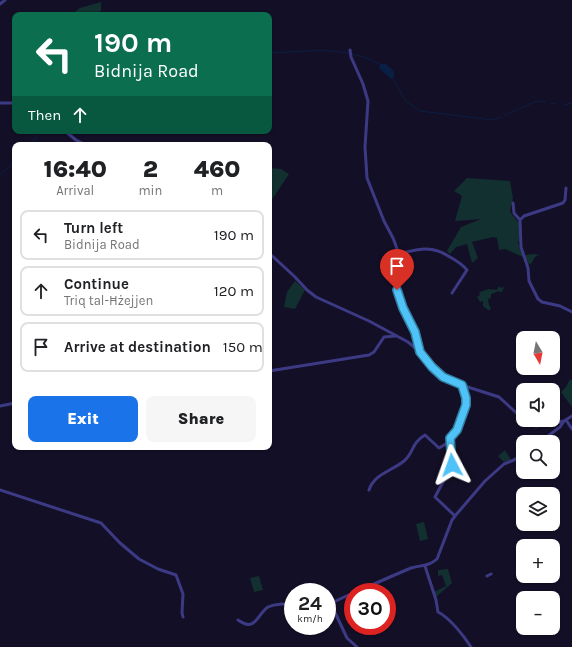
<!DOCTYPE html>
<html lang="en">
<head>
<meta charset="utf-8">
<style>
  :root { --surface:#fff; --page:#f6f6f6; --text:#202124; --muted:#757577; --line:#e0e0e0; --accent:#1a73e8 }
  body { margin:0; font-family:Karla,sans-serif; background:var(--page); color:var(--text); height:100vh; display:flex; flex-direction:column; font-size:15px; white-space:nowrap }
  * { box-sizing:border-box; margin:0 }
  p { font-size:13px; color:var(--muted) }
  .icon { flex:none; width:22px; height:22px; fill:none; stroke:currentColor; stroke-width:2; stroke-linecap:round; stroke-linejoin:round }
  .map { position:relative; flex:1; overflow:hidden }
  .drawer { position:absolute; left:12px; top:142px; width:260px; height:308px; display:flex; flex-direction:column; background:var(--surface); border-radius:8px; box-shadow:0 1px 3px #0004 }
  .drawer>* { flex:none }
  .guide { position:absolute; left:12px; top:12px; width:260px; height:122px; border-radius:8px; box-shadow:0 1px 3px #0004; background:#0b6e4f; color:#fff; overflow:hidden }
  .needle { width:26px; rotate:170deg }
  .tools { position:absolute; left:516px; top:331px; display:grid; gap:8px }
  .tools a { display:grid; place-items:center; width:44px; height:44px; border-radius:8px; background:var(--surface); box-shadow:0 1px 3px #0004; font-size:20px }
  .speed { position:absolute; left:284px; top:583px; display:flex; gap:8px; font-size:20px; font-weight:700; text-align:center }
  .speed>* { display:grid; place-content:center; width:52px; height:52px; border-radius:50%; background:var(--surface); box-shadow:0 1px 3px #0004; line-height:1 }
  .speed small { font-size:10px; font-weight:400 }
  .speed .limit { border:6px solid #d22; background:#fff; color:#111 }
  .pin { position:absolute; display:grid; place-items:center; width:34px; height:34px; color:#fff; margin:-41px -17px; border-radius:50% 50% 50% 0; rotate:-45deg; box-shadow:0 0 4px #0007 }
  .pin .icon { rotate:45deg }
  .me { position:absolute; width:44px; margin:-22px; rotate:356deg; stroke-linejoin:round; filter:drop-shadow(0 0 3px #0008) }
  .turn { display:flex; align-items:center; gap:14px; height:84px; padding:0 16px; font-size:18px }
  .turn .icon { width:52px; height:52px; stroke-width:2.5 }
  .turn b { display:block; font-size:28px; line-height:34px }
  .then { display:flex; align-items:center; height:38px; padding:0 16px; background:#0003; gap:8px; font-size:15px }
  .eta { display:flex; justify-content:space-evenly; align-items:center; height:68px; text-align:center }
  .eta b { font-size:24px; font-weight:800; line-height:28px }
  .cta { display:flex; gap:8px; margin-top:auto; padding:8px 16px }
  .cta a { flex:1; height:46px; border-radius:8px; background:var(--accent); color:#fff; font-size:16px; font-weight:800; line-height:46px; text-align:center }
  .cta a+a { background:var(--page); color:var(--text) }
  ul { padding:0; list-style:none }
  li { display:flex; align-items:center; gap:12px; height:50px; margin:0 8px 6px; padding:0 8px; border:2px solid var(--line); border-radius:8px }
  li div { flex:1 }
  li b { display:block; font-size:15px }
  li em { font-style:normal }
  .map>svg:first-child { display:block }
  .green { fill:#12302f }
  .water { fill:#0a1f44 }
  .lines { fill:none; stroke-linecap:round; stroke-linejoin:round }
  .stream { stroke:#0a1f44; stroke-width:1 }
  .minor { stroke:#3d3a85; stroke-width:3 }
  .route-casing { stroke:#337fa1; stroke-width:10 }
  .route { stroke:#4fc3f7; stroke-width:7 }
</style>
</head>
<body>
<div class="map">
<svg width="572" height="647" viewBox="0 0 572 647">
  <rect width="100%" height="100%" fill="#130f26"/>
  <path class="green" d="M101 2V11L89 15H71L80 8Z
    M269 168 281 169 289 174 271 201 269 200Z
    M467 178 510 181 513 198 510 211 511 213 519 223V241L518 243 523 257 505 249 499 250 497 238 493 237 472 242 478 258 472 263 467 244 456 247 450 254 447 251 461 227 481 219 455 221 462 196 454 191Z
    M534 254 539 255 535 257 531 264 530 263 529 265 525 255Z
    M295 281 305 290 295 309 284 307 287 292Z
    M499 286 501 288 504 287V288L501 293 499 291 491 294V298L488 299 489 305 491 308 490 310H488L483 306V301L480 302 477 297 480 295 479 293 480 292 489 289 497 290Z
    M570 379 572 381V407L561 392 566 387Z
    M505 450 511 460 504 462 498 456Z
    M424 522 428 539 420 541 416 524Z
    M448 569 452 583 436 597 434 592 446 586 442 575 438 576V570Z
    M259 576 263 590 254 592 250 578Z"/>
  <path class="water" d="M380 64H386L394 71V78L391 79 379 68Z"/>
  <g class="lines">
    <path class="stream" d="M269 53C299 52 331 47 360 56 367 58 373 61 380 64
      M393 79 406 101 420 111 493 120 501 117
      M551 103 555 104
      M564 105 572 103
      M505 115 537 101 546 102
      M30 145 41 131
      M0 175 15 161"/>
    <path class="minor" d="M0 4 5 0
      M350 50 351 57 363 84 368 101 365 147 367 178 384 221 393 238 399 254 400 260 398 273 397 294 403 308 415 332 420 352
      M0 103H15
      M65 131 76 140 86 145
      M513 203 514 213 520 220 521 247 528 268 529 281 538 299 542 302 560 306 572 312
      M520 220 524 216 563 203 565 200 566 188
      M269 253 295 277 307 290 316 297 369 321 408 342 420 352 432 367 443 377 449 381 499 397 523 419
      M399 254C419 249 431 245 450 257 457 261 462 264 467 270L452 293
      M269 371 369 355 374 352 384 337 395 336
      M0 406 15 403
      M525 420 536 426 564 421 572 416
      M566 420 572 429
      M540 442 560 427 564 421
      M0 490 101 523 120 543 139 559 158 569 176 575 183 594 182 613 183 617
      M369 490C374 474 392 471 404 461 414 453 411 443 425 435L439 448 451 441
      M455 516 435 497 452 465 451 437 457 430 466 405V398L462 385
      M425 566 436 600 438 612C450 618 464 636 471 647
      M487 576 491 574
      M356 592C374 584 392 576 411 568 420 565 428 567 437 559L452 520 455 516 485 481 504 464 514 460 523 454
      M331 604 347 638 357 647
      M327 605 353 593
      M238 620C256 633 257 614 268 607 276 603 284 604 293 605"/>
  </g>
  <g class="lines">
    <g class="route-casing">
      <path id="route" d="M397 290 403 308 415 332 420 352 432 367 443 377 462 385 466 398V405L457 430 450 438 452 465"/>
    </g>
    <use href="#route" class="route"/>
  </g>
</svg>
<div class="tools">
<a><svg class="needle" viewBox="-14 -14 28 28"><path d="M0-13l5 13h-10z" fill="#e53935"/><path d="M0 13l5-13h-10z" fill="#757577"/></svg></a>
<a><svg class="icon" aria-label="sound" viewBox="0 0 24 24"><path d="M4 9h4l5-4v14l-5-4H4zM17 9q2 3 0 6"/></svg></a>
<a><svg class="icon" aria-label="search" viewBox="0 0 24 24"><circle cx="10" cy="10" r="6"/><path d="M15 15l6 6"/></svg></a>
<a><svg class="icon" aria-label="layers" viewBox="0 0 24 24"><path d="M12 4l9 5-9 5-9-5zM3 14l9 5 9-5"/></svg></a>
<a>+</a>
<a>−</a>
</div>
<div class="speed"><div>24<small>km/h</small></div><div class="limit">30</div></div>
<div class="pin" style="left:397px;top:290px;background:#d93025"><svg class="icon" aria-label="arrive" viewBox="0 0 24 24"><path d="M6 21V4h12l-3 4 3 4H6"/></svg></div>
<svg class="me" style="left:452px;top:465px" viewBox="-20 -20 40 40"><path d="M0-17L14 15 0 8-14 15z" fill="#4fc3f7" stroke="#fff" stroke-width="4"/></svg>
<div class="guide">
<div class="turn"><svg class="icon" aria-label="left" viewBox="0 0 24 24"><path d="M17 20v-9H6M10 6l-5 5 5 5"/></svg><div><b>190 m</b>Bidnija Road</div></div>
<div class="then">Then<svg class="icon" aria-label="ahead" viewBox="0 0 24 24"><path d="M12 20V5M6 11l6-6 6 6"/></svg></div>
</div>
<section class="drawer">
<div class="eta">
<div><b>16:40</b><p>Arrival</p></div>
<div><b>2</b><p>min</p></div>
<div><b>460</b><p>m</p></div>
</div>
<ul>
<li><svg class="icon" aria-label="left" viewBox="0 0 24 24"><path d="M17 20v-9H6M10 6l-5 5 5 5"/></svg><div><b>Turn left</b><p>Bidnija Road</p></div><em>190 m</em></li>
<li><svg class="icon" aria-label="ahead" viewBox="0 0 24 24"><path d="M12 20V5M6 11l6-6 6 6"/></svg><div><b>Continue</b><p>Triq tal-Ħżejjen</p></div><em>120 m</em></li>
<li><svg class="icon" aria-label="arrive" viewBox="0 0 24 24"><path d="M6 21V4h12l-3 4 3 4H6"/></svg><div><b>Arrive at destination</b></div><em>150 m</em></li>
</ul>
<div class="cta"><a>Exit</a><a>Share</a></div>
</section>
</div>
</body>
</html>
